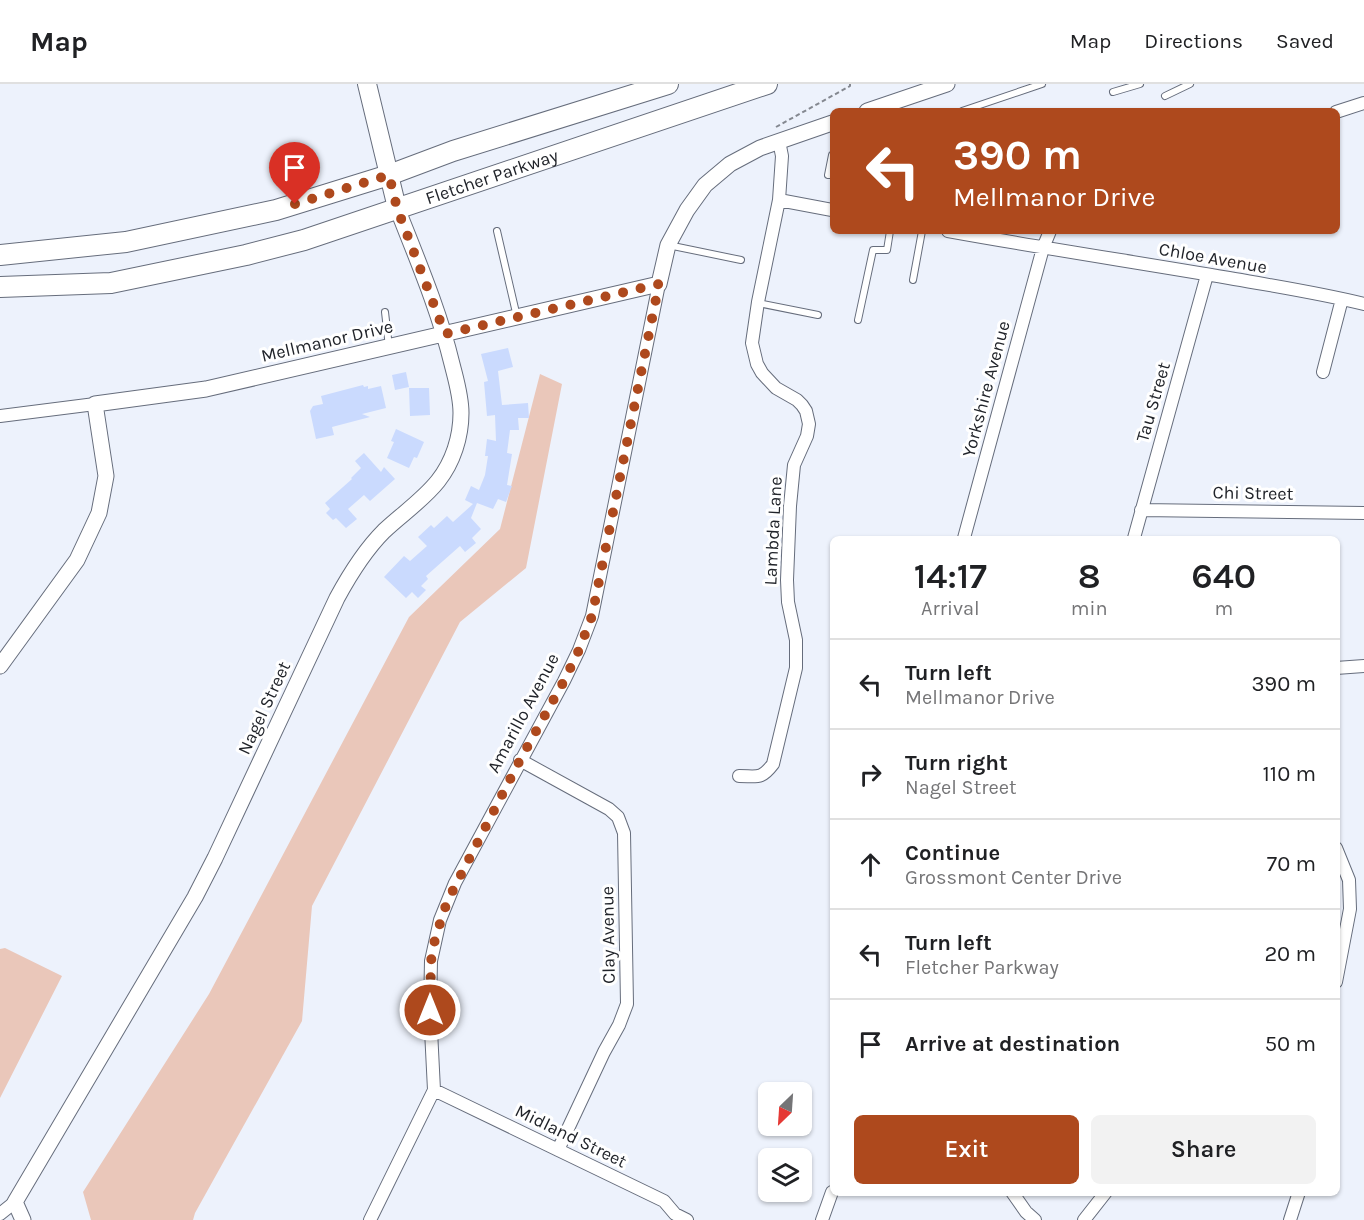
<!DOCTYPE html>
<html lang="en">
<head>
<meta charset="utf-8">
<style>
  :root { --surface:#fff; --page:#f2f2f2; --text:#202124; --muted:#757577; --line:#e0e0e0; --accent:#ae491d }
  body { margin:0; font-family:Karla,sans-serif; background:var(--page); color:var(--text); height:100vh; display:flex; flex-direction:column; font-size:22px; white-space:nowrap }
  * { box-sizing:border-box; margin:0 }
  p { font-size:20px; color:var(--muted) }
  .icon { flex:none; width:33px; height:33px; fill:none; stroke:currentColor; stroke-width:2; stroke-linecap:round; stroke-linejoin:round }
  .map { position:relative; flex:1; overflow:hidden }
  .sheet { position:absolute; left:830px; top:452px; width:510px; height:660px; display:flex; flex-direction:column; background:var(--surface); border-radius:9px; box-shadow:0 2px 4px #0004 }
  .sheet>* { flex:none }
  .top-card { position:absolute; left:830px; top:24px; width:510px; height:126px; border-radius:9px; box-shadow:0 2px 4px #0004; background:#ae491d; color:#fff; overflow:hidden }
  .needle { width:39px; rotate:205deg }
  .buttons { position:absolute; left:758px; top:998px; display:grid; gap:12px }
  .buttons a { display:grid; place-items:center; width:54px; height:54px; border-radius:9px; background:var(--surface); box-shadow:0 2px 4px #0004; font-size:30px }
  .pin { position:absolute; display:grid; place-items:center; width:51px; height:51px; color:#fff; margin:-62px -26px; border-radius:50% 50% 50% 0; rotate:-45deg; box-shadow:0 0 6px #0007 }
  .pin .icon { rotate:45deg }
  .me { position:absolute; width:66px; margin:-33px; rotate:0deg; stroke-linejoin:round; filter:drop-shadow(0 0 4px #0008) }
  .turn { display:flex; align-items:center; gap:21px; height:126px; padding:0 24px; font-size:27px }
  .turn .icon { width:78px; height:78px; stroke-width:2.5 }
  .turn b { display:block; font-size:42px; line-height:51px }
  .eta { display:flex; justify-content:space-evenly; align-items:center; height:102px; text-align:center }
  .eta b { font-size:36px; font-weight:600; line-height:42px }
  .action { display:flex; gap:12px; margin-top:auto; padding:12px 24px }
  .action a { flex:1; height:69px; border-radius:9px; background:var(--accent); color:#fff; font-size:24px; font-weight:600; line-height:69px; text-align:center }
  .action a+a { background:var(--page); color:var(--text) }
  ul { padding:0; list-style:none }
  li { display:flex; align-items:center; gap:18px; height:90px; padding:0 24px; border-top:2px solid var(--line) }
  li div { flex:1 }
  li b { display:block; font-size:22px }
  li em { font-style:normal }
  header { display:flex; align-items:center; gap:36px; box-sizing:border-box; height:84px; padding:0 30px; background:var(--surface); border-bottom:2px solid var(--line) }
  header strong { font-size:28px }
  nav { display:flex; gap:33px; margin-inline-start:auto; font-size:21px }
  .map>svg:first-child { display:block }
  .green { fill:#eac7ba }
  .building { fill:#cadafe }
  .lines { fill:none; stroke-linecap:round; stroke-linejoin:round }
  .service-casing { stroke:#666d7c; stroke-width:8 }
  .minor-casing { stroke:#666d7c; stroke-width:14 }
  .tertiary-casing { stroke:#666d7c; stroke-width:17 }
  .secondary-casing { stroke:#666d7c; stroke-width:20 }
  .primary-casing { stroke:#666d7c; stroke-width:22 }
  .path { stroke:#848890; stroke-width:2; stroke-dasharray:4.5 3; stroke-linecap:butt }
  .service { stroke:#fff; stroke-width:6 }
  .minor { stroke:#fff; stroke-width:12 }
  .tertiary { stroke:#fff; stroke-width:15 }
  .secondary { stroke:#fff; stroke-width:18 }
  .primary { stroke:#fff; stroke-width:20 }
  .route { stroke:#ae491d; stroke-width:10; stroke-dasharray:0 18 }
  .labels { text-anchor:middle; stroke-width:6; stroke-linejoin:round; paint-order:stroke }
  .street-label { font-size:18px; fill:#21242a; stroke:#fff }
</style>
</head>
<body>
<header>
<strong>Map</strong>
<nav><a>Map</a><a>Directions</a><a>Saved</a></nav>
</header>
<div class="map">
<svg width="1364" height="1136" viewBox="0 0 1364 1136">
  <rect width="100%" height="100%" fill="#edf2fc"/>
  <path class="green" d="M540 290 562 300 526 484 460 538 312 822 302 937 195 1129 193 1136H91L83 1108 209 910 409 533 500 445Z
    M5 864 62 892 0 1014V865Z"/>
  <path class="building" d="M508 264 513 283 498 287 502 321 528 319 529 334H518L519 346H510L507 369 512 370 507 401 512 402 506 418 498 415 493 425 477 419 471 434 481 445 472 454 476 459 465 468 460 462 426 492 428 495 421 502 426 506 418 514 412 508 406 514 384 493 404 472 410 477 427 462 418 453 431 441 434 444 447 432 453 438 473 420 465 416 471 402 479 406 485 391 488 372H485L487 355 496 357 495 331 487 332 484 298 488 297 481 270Z
    M406 288 409 303 395 306 392 291Z
    M363 301 364 303 368 302V305L381 302 386 324 362 330 370 333 332 343 334 351 316 355 310 327 313 322 323 320 321 312Z
    M409 304H429L430 331 410 332Z
    M396 345 424 358 417 374 414 373 409 384 387 374 394 358 391 357Z
    M364 369 381 388 384 383 395 395 370 417 364 411 348 425 357 435 346 444 336 434 333 436 326 429 330 425 325 419 352 395 351 394 361 384 355 377Z"/>
  <g class="lines">
    <g class="service-casing">
      <path id="service" d="M1113 8 1140 0
        M1165 12 1190 0
        M962 27 1042 0
        M832 71 828 91H832
        M497 147 517 233
        M668 161 741 176
        M913 196 922 147
        M758 219 818 231
        M385 228 389 263
        M858 236 873 166H887L890 147"/>
    </g>
    <g class="minor-casing">
      <path id="minor" d="M1336 28 1364 19
        M779 116 832 126
        M948 147C1042 164 1135 178 1229 194 1274 202 1320 209 1364 220
        M1323 288 1342 215
        M0 332 95 320
        M1141 426 1364 429
        M964 454 1043 164 1050 147
        M1134 454 1207 191
        M1336 584 1364 582
        M520 676 609 725 618 733 624 749 627 920 619 941 604 968 558 1066
        M739 692C757 692 761 696 773 680L796 584V556L788 518 787 496 790 422 794 381 807 352 809 340 806 327 802 321 797 316 776 304 762 289 757 280 752 259 758 218 779 116 782 72 779 57
        M1336 764 1349 796 1350 825 1336 898
        M434 1006 664 1117 675 1130 687 1136
        M1012 1108 1026 1128 1035 1136
        M0 1130 15 1118
        M370 1136 434 1006 430 926 431 877 440 836 455 799 564 597 579 566 592 532 659 200
        M822 1136 832 1108
        M1084 1136 1106 1108
        M1290 1136 1299 1108"/>
    </g>
    <g class="tertiary-casing">
      <path id="tertiary" d="M867 27 947 0
        M0 582 77 476 99 429 106 392 95 320 206 305 659 200 668 161 687 126 705 101 730 80 760 64 832 39
        M23 1136 15 1118 195 813 215 774 337 514C350 490 365 466 384 447 402 430 423 416 438 397 453 378 461 353 461 329 461 312 456 296 452 280 439 226 417 175 397 124"/>
    </g>
    <g class="secondary-casing">
      <path id="secondary" d="M367 0 397 124"/>
    </g>
    <g class="primary-casing">
      <g id="primary">
        <path d="M0 171 126 158 276 126 389 91 453 67 668 0"/>
        <path id="s1" d="M0 203 111 199 246 171 304 156 767 0"/>
      </g>
    </g>
    <path class="path" d="M776 43 850 2V0"/>
    <use href="#service" class="service"/>
    <use href="#minor" class="minor"/>
    <use href="#tertiary" class="tertiary"/>
    <use href="#secondary" class="secondary"/>
    <use href="#primary" class="primary"/>
  </g>
  <g class="lines">
    <path class="route" d="M295 120 389 91 397 124 445 250 659 200 592 532 579 566 564 597 520 676 447 818 435 855 431 877 430 926"/>
  </g>
  <g class="labels">
    <g class="street-label">
      <text dy="6" stroke="none"><textPath href="#s1" startOffset="507">Fletcher Parkway</textPath></text>
      <text transform="translate(1213 174) rotate(10)" y="6">Chloe Avenue</text>
      <text transform="translate(327 257) rotate(-13)" y="6">Mellmanor Drive</text>
      <text transform="translate(986 305) rotate(-75)" y="6">Yorkshire Avenue</text>
      <text transform="translate(1153 318) rotate(-74)" y="6">Tau Street</text>
      <text transform="translate(1253 409) rotate(1)" y="6">Chi Street</text>
      <text transform="translate(773 447) rotate(-87)" y="6">Lambda Lane</text>
      <text transform="translate(264 624) rotate(-65)" y="6">Nagel Street</text>
      <text transform="translate(523 629) rotate(-62)" y="6">Amarillo Avenue</text>
      <text transform="translate(608 851) rotate(-91)" y="6">Clay Avenue</text>
      <text transform="translate(571 1052) rotate(26)" y="6">Midland Street</text>
    </g>
  </g>
</svg>
<div class="buttons">
<a><svg class="needle" viewBox="-14 -14 28 28"><path d="M0-13l5 13h-10z" fill="#e53935"/><path d="M0 13l5-13h-10z" fill="#757577"/></svg></a>
<a><svg class="icon" aria-label="layers" viewBox="0 0 24 24"><path d="M12 4l9 5-9 5-9-5zM3 14l9 5 9-5"/></svg></a>
</div>
<div class="pin" style="left:295px;top:120px;background:#d93025"><svg class="icon" aria-label="arrive" viewBox="0 0 24 24"><path d="M6 21V4h12l-3 4 3 4H6"/></svg></div>
<svg class="me" style="left:430px;top:926px" viewBox="-20 -20 40 40"><circle r="17" fill="#ae491d" stroke="#fff" stroke-width="3"/><path d="M0-11L8 9 0 5-8 9z" fill="#fff"/></svg>
<div class="top-card">
<div class="turn"><svg class="icon" aria-label="left" viewBox="0 0 24 24"><path d="M17 20v-9H6M10 6l-5 5 5 5"/></svg><div><b>390 m</b>Mellmanor Drive</div></div>
</div>
<section class="sheet">
<div class="eta">
<div><b>14:17</b><p>Arrival</p></div>
<div><b>8</b><p>min</p></div>
<div><b>640</b><p>m</p></div>
</div>
<ul>
<li><svg class="icon" aria-label="left" viewBox="0 0 24 24"><path d="M17 20v-9H6M10 6l-5 5 5 5"/></svg><div><b>Turn left</b><p>Mellmanor Drive</p></div><em>390 m</em></li>
<li><svg class="icon" aria-label="right" viewBox="0 0 24 24"><path d="M7 20v-9h11M14 6l5 5-5 5"/></svg><div><b>Turn right</b><p>Nagel Street</p></div><em>110 m</em></li>
<li><svg class="icon" aria-label="ahead" viewBox="0 0 24 24"><path d="M12 20V5M6 11l6-6 6 6"/></svg><div><b>Continue</b><p>Grossmont Center Drive</p></div><em>70 m</em></li>
<li><svg class="icon" aria-label="left" viewBox="0 0 24 24"><path d="M17 20v-9H6M10 6l-5 5 5 5"/></svg><div><b>Turn left</b><p>Fletcher Parkway</p></div><em>20 m</em></li>
<li><svg class="icon" aria-label="arrive" viewBox="0 0 24 24"><path d="M6 21V4h12l-3 4 3 4H6"/></svg><div><b>Arrive at destination</b></div><em>50 m</em></li>
</ul>
<div class="action"><a>Exit</a><a>Share</a></div>
</section>
</div>
</body>
</html>
